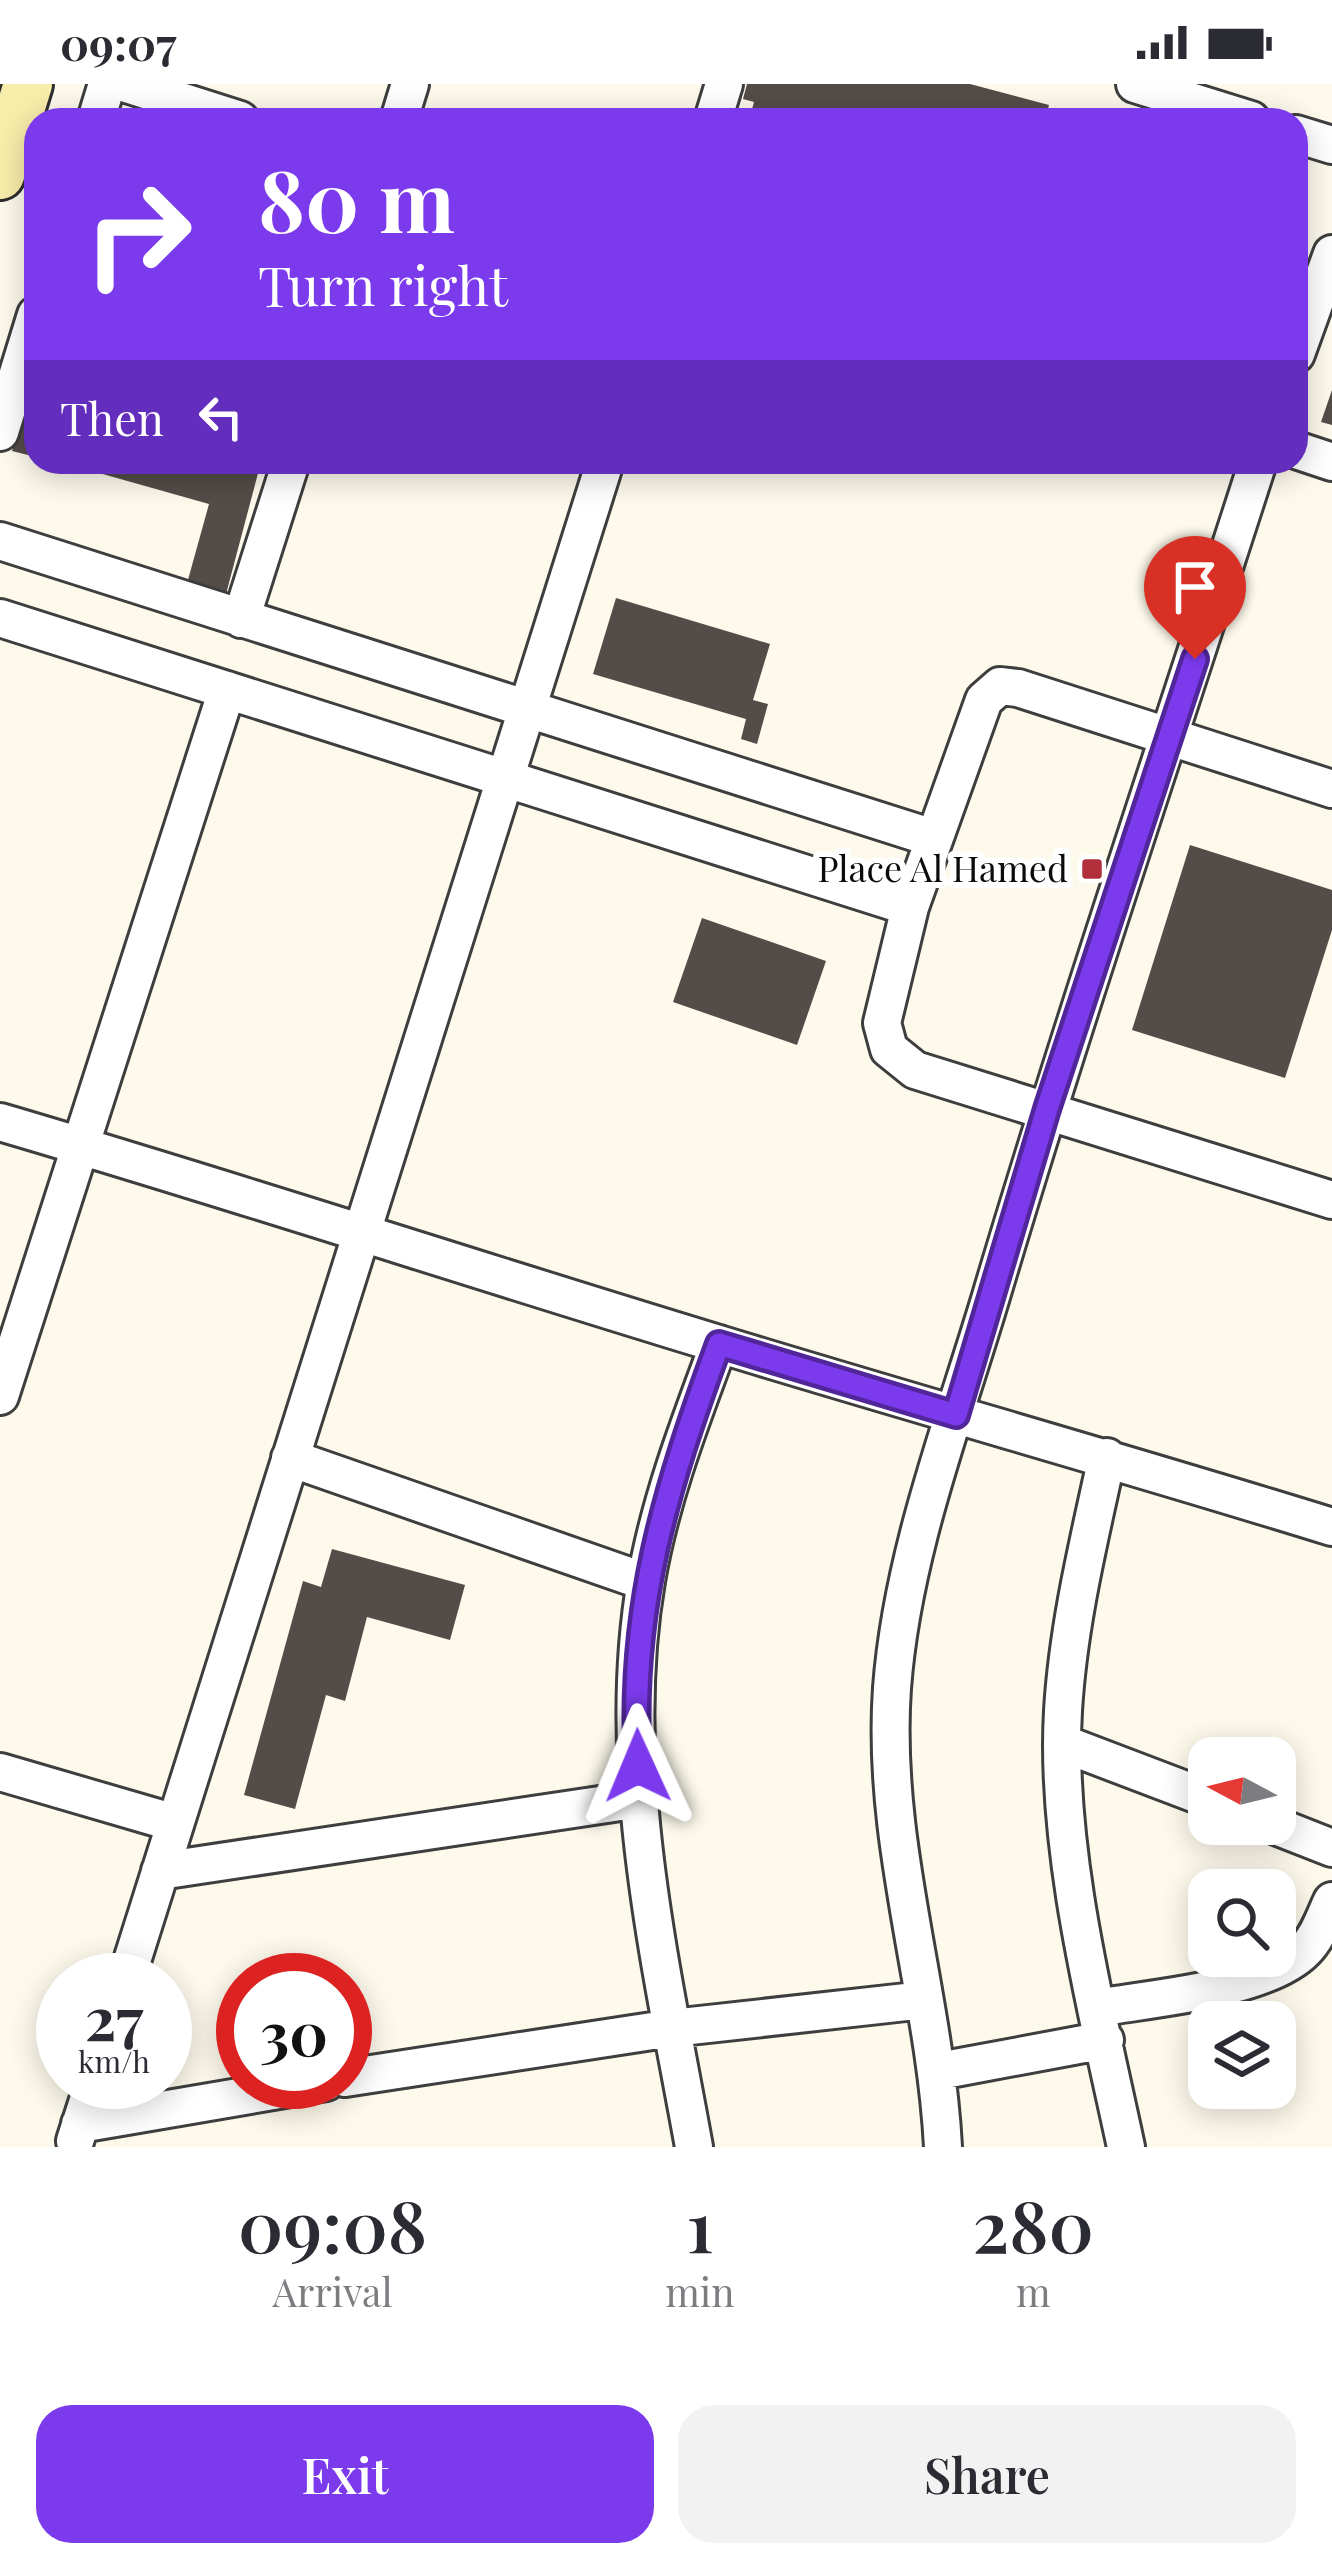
<!DOCTYPE html>
<html lang="en">
<head>
<meta charset="utf-8">
<style>
  :root { --surface:#fff; --page:#f2f2f3; --text:#2b2b33; --muted:#7c7c81; --accent:#7c3aed }
  body { margin:0; font-family:"Playfair Display",serif; background:var(--page); color:var(--text); height:100vh; display:flex; flex-direction:column; font-size:45px; white-space:nowrap }
  * { box-sizing:border-box; margin:0 }
  p { font-size:39px; color:var(--muted) }
  .icon { flex:none; width:66px; height:66px; fill:none; stroke:currentColor; stroke-width:2; stroke-linecap:round; stroke-linejoin:round }
  .map { position:relative; height:2063px; overflow:hidden }
  .panel { display:flex; flex-direction:column; background:var(--surface); flex:1 }
  .panel>* { flex:none }
  .guide { position:absolute; left:24px; top:24px; width:1284px; height:366px; border-radius:36px; box-shadow:0 6px 30px #0003; background:#7c3aed; color:#fff; overflow:hidden }
  .needle { width:78px; rotate:277deg }
  .fabs { position:absolute; left:1188px; top:1653px; display:grid; gap:24px }
  .fabs a { display:grid; place-items:center; width:108px; height:108px; border-radius:24px; background:var(--surface); box-shadow:0 6px 30px #0003; font-size:60px }
  .speed { position:absolute; left:36px; top:1869px; display:flex; gap:24px; font-size:60px; font-weight:700; text-align:center }
  .speed>* { display:grid; place-content:center; width:156px; height:156px; border-radius:50%; background:var(--surface); box-shadow:0 6px 30px #0003; line-height:1 }
  .speed small { font-size:30px; font-weight:400 }
  .speed .limit { border:18px solid #d22; background:#fff; color:#111 }
  .pin { position:absolute; display:grid; place-items:center; width:102px; height:102px; color:#fff; margin:-123px -51px; border-radius:50% 50% 50% 0; rotate:-45deg; box-shadow:0 0 12px #0007 }
  .pin .icon { rotate:45deg }
  .me { position:absolute; width:132px; margin:-66px; rotate:359deg; stroke-linejoin:round; filter:drop-shadow(0 0 9px #0008) }
  .turn { display:flex; align-items:center; gap:42px; height:252px; padding:0 36px; font-size:54px }
  .turn .icon { width:156px; height:156px; stroke-width:2.5 }
  .turn b { display:block; font-size:84px; line-height:102px }
  .then { display:flex; align-items:center; height:114px; padding:0 36px; background:#0003; gap:24px; font-size:45px }
  .eta { display:flex; justify-content:space-evenly; align-items:center; height:204px; text-align:center }
  .eta b { font-size:72px; font-weight:600; line-height:84px }
  .primary-button { display:flex; gap:24px; margin-top:auto; padding:24px 36px }
  .primary-button a { flex:1; height:138px; border-radius:36px; background:var(--accent); color:#fff; font-size:48px; font-weight:600; line-height:138px; text-align:center }
  .primary-button a+a { background:var(--page); color:var(--text) }
  .status { display:flex; justify-content:space-between; align-items:center; height:84px; padding:0 60px; background:var(--surface); direction:ltr }
  .status svg { height:33px; fill:currentColor }
  .map>svg:first-child { display:block }
  .building { fill:#534c48 }
  .lines { fill:none; stroke-linecap:round; stroke-linejoin:round }
  .street-casing { stroke:#3e3e3e; stroke-width:42 }
  .secondary-casing { stroke:#2d2d2d; stroke-width:54 }
  .street { stroke:#fff; stroke-width:36 }
  .secondary { stroke:#f9edab; stroke-width:48 }
  .route-casing { stroke:#51269a; stroke-width:30 }
  .route { stroke:#7c3aed; stroke-width:21 }
  .poi-dot { fill:#b02f3a; stroke:#fff; stroke-width:4.5 }
  .labels { text-anchor:middle; stroke-width:12; stroke-linejoin:round; paint-order:stroke }
  .poi-label { font-size:36px; fill:#0b0b0b; stroke:#fff; text-anchor:end }
</style>
</head>
<body>
<div class="status"><b>09:07</b><svg viewBox="0 0 49 12"><path d="M0 12V9h3v3zM5 12V6h3v6zM10 12V3h3v9zM15 12V0h3v12zM26 1h20v11H26zM47 4h2v5h-2z"/></svg></div>
<div class="map">
<svg width="1332" height="2063" viewBox="0 0 1332 2063">
  <rect width="100%" height="100%" fill="#fdf9eb"/>
  <path class="building" d="M747 0H970L1049 21 1045 36H845L847 30 824 24 821 36H749L754 18 743 15Z
    M36 283V373L12 367Z
    M1332 306V341L1321 338Z
    M60 378H261L225 514 186 503 209 420Z
    M616 514 770 560 753 616 768 620 757 660 741 655 746 635 593 590Z
    M1190 761 1332 806V846L1285 994 1132 946Z
    M702 834 826 877 797 961 673 918Z
    M332 1465 465 1501 450 1556 367 1533 345 1617 326 1611 295 1725 244 1711 303 1497 321 1503Z"/>
  <g class="lines">
    <g class="street-casing">
      <path id="street" d="M127 0 240 36
        M1135 0 1251 36
        M96 36 107 0
        M399 36 410 0
        M713 36 724 0
        M1296 50 1332 61
        M1296 270 1332 170
        M0 348 36 231
        M1296 366 1332 378
        M0 457 933 754
        M0 534 910 823
        M241 535 291 378
        M1332 705 1018 604 1000 602 984 616 910 823 882 939 889 965 915 986 1332 1116
        M0 1038C242 1109 481 1188 722 1261 925 1323 1129 1380 1332 1443
        M0 1312 227 606
        M1107 1373C1089 1456 1068 1541 1063 1627 1055 1765 1097 1927 1126 2063
        M290 1374 646 1498
        M1062 1659 1209 1715
        M0 1688 175 1739
        M1271 1740 1332 1764
        M160 1787 640 1715
        M126 1896 605 378
        M1097 1924C1152 1914 1266 1906 1305 1866 1318 1853 1324 1834 1332 1817
        M939 1987 1105 1956
        M345 1994 672 1944 924 1916
        M80 2040 326 1998
        M75 2057 94 1998
        M694 2063C661 1880 614 1684 646 1497 660 1415 690 1338 719 1260
        M943 2063C935 1909 881 1760 892 1604 902 1469 954 1337 992 1209 1075 930 1169 655 1258 378"/>
    </g>
    <g class="secondary-casing">
      <path id="secondary" d="M0 91 28 0"/>
    </g>
    <use href="#street" class="street"/>
    <use href="#secondary" class="secondary"/>
  </g>
  <g class="lines">
    <g class="route-casing">
      <path id="route" d="M638 1682C628 1526 666 1404 719 1260L956 1331 1047 1025 1195 575"/>
    </g>
    <use href="#route" class="route"/>
  </g>
  <rect class="poi-dot" x="1080" y="773" width="24" height="24" rx="6"/>
  <g class="labels">
    <g class="poi-label">
      <text x="1068" y="798">Place Al Hamed</text>
    </g>
  </g>
</svg>
<div class="fabs">
<a><svg class="needle" viewBox="-14 -14 28 28"><path d="M0-13l5 13h-10z" fill="#e53935"/><path d="M0 13l5-13h-10z" fill="#7c7c81"/></svg></a>
<a><svg class="icon" aria-label="search" viewBox="0 0 24 24"><circle cx="10" cy="10" r="6"/><path d="M15 15l6 6"/></svg></a>
<a><svg class="icon" aria-label="layers" viewBox="0 0 24 24"><path d="M12 4l9 5-9 5-9-5zM3 14l9 5 9-5"/></svg></a>
</div>
<div class="speed"><div>27<small>km/h</small></div><div class="limit">30</div></div>
<div class="pin" style="left:1195px;top:575px;background:#d93025"><svg class="icon" aria-label="arrive" viewBox="0 0 24 24"><path d="M6 21V4h12l-3 4 3 4H6"/></svg></div>
<svg class="me" style="left:638px;top:1682px" viewBox="-20 -20 40 40"><path d="M0-17L14 15 0 8-14 15z" fill="#7c3aed" stroke="#fff" stroke-width="4"/></svg>
<div class="guide">
<div class="turn"><svg class="icon" aria-label="right" viewBox="0 0 24 24"><path d="M7 20v-9h11M14 6l5 5-5 5"/></svg><div><b>80 m</b>Turn right</div></div>
<div class="then">Then<svg class="icon" aria-label="left" viewBox="0 0 24 24"><path d="M17 20v-9H6M10 6l-5 5 5 5"/></svg></div>
</div>
</div>
<section class="panel">
<div class="eta">
<div><b>09:08</b><p>Arrival</p></div>
<div><b>1</b><p>min</p></div>
<div><b>280</b><p>m</p></div>
</div>
<div class="primary-button"><a>Exit</a><a>Share</a></div>
</section>
</body>
</html>
